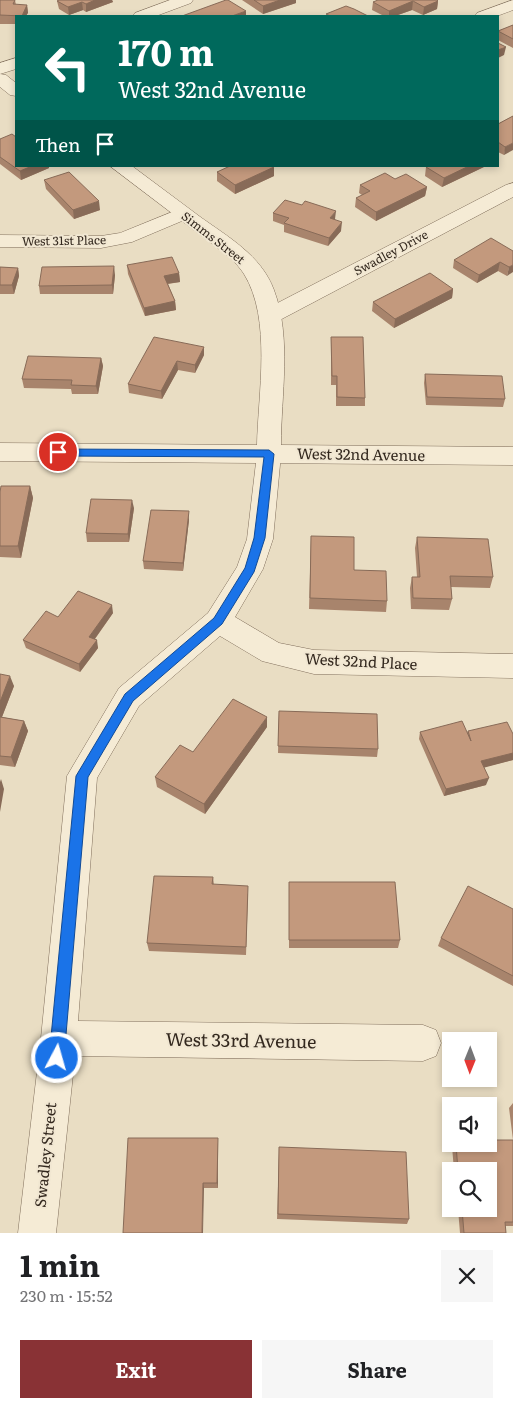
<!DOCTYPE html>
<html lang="en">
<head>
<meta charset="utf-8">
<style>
  :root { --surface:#fff; --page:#f6f6f6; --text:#202124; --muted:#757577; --accent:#893235 }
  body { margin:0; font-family:Literata,serif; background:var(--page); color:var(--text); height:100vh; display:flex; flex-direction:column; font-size:19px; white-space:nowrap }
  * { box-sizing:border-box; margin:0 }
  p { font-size:16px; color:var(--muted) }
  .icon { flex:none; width:28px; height:28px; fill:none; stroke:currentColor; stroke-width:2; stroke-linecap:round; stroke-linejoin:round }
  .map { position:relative; height:1233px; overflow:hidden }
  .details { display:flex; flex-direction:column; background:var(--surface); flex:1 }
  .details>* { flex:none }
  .guide { position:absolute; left:15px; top:15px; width:484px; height:152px; border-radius:0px; box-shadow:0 2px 8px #0003; background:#00695c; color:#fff; overflow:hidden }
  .needle { width:32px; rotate:181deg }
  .fabs { position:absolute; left:442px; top:1032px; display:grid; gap:10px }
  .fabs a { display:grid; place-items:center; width:55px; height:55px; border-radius:0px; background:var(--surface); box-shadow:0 2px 8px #0003; font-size:25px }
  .pin { position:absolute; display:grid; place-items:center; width:42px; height:42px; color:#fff; margin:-21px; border:2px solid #fff; border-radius:50%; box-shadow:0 1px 5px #0007 }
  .me { position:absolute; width:55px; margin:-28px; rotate:6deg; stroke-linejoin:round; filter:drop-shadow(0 0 4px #0008) }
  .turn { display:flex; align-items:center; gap:18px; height:105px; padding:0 20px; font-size:22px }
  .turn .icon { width:65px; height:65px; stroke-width:2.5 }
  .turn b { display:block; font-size:35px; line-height:42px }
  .then { display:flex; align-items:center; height:48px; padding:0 20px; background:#0003; gap:10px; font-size:19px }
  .round { display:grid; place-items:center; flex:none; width:52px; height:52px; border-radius:0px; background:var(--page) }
  .head { display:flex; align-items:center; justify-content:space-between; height:85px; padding:0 20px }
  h1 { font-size:30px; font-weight:700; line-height:38px }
  .primary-button { display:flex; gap:10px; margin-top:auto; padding:10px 20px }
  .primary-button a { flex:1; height:58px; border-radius:0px; background:var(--accent); color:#fff; font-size:20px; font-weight:700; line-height:58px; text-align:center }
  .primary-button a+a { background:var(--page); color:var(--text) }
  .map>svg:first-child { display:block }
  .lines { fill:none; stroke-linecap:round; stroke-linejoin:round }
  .minor-casing { stroke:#816f5c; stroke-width:1 }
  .tertiary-casing { stroke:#816f5c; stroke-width:1 }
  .minor { fill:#f5ebd5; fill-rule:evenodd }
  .tertiary { fill:#f5ebd5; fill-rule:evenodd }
  .wall { fill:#a8846c }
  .shaded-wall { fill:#886b58 }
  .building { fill:#c3997d; stroke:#886b58 }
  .route { fill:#1a73e8; stroke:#114b97 }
  .labels { text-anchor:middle; stroke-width:4; stroke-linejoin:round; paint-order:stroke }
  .far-street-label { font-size:12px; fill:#33281e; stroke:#f1e7d2 }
  .street-label { font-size:15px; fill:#33281e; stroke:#f1e7d2 }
  .near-street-label { font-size:18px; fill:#33281e; stroke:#f1e7d2 }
</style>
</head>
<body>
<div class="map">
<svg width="513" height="1233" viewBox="0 0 513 1233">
  <rect width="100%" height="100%" fill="#e9ddc3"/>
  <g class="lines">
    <g class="minor-casing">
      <path id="minor" d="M170 0H193L191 3 156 16H133L135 13Z
        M513 0V10L497 16H475L477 13Z
        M16 58V69L0 74V63Z
        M513 183V197L278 321 270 323 262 321 259 316 262 311 506 185Z
        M182 208 189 210 192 214 189 218 132 242 101 248 0 247V235L101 236 120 233Z
        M269 445 278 448 281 454 273 539 263 569 235 617 279 643 314 650 513 654V678L314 674 262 661 220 636 139 706 97 778 78 1021 423 1025 436 1030 441 1043 436 1056 423 1061 75 1056 56 1233H18L41 1038 67 776 119 688 208 613 237 567 247 539 257 454 260 448Z"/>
    </g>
    <g class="tertiary-casing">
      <path id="tertiary" d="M0 74 6 75 16 83V96L10 95 0 87Z
        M110 166H132C154 183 177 199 199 216 228 237 261 255 274 290 292 338 281 395 281 445L513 447V465L0 461V443L257 445C258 394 272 319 244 274 241 269 236 264 232 259Z"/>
    </g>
    <use href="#minor" class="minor"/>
    <use href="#tertiary" class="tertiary"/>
  </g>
  <path class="wall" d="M0 0H15L16 5H27L28 13 16 16V24H0Z
    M59 0H112L113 2 86 12 83 10 69 15 59 9 57 1Z
    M242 0H296V3L263 14Z
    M438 1 437 9 423 15 412 10 395 16H384L372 10 373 2Z
    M513 25V48L498 40V31Z
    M513 116 504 155 498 152V124Z
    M0 139 16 166H49V168L21 180 0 164Z
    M228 166H273L274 176 235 194 217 181V172L229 167Z
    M428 166H486L442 187 425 176 426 167Z
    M395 179 427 187 425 196 376 221 355 207 356 198 362 195 359 193 360 185Z
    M44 180 100 210 74 219 46 189Z
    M273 213 335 219 341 231 328 246 284 232V225L273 221Z
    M513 251 507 276 498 271 477 283 453 268 454 260Z
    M127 265 179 273 180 282 168 284 175 301 176 310 145 316 128 274Z
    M0 267 18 268 19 276 14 294H0Z
    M115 275 113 294H40L39 286Z
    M453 289 452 298 394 328 372 311 373 302Z
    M331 337 365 398V406H336V385H331Z
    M204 347V355L195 373 178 370 162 399 129 393 128 384Z
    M101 358 103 366 98 394H72L71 389 24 388 22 379Z
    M425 374 505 399 503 407 426 405 424 383Z
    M30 486 33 498 21 558 0 557V492Z
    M134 508 129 542H87L86 533Z
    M189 520 183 571 144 569 143 561Z
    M311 536 354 570 387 601 386 612 309 609Z
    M417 537 493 577 490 588 451 587 452 599 449 610 411 609 410 588 412 577H417L415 548Z
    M113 613 95 639 98 648 80 672 26 648 23 640 58 617Z
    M0 674 14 686 2 717 24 721 28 731 15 767 0 765Z
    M279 711 378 749 377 757 278 753Z
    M267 727 205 814 157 787 155 777 193 752Z
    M468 731 513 734V760L484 767 486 785 444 796 419 739 420 732 467 733Z
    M213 877 214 885 248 894 246 955 149 951 147 943Z
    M289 882 400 940 398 948H289Z
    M513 909V986L438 946 441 938Z
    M513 1103V1226H505L506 1233H460L458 1209H489V1171H454L452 1146 453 1144H489L513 1140 509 1108Z
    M218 1143V1188H204L123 1233Z
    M279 1153 409 1219 407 1224 277 1219Z"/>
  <path class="shaded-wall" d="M95 0H112L113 2 86 12V4Z
    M280 0H296V3L263 14V6Z
    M413 1 412 10 395 16H389V11Z
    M438 1 437 9 423 15 424 7Z
    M82 2 83 10 69 15 68 7Z
    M27 5 28 13 26 16H22Z
    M246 11V16H232Z
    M506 47 504 55 498 58V50Z
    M513 143V150L504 155 505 147Z
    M32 166H49V168L21 180 20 171Z
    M469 166H486L442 187 444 178Z
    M274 167V176L235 194V185Z
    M427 187 425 196 376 221V212Z
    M99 201 100 210 74 219 73 210Z
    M336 211 335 219 329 227 330 218Z
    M342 222 341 231 328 246 329 238Z
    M500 262 498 271 477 283 479 275Z
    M513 265V272L507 276 509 267Z
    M114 266 115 275 113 294 112 285Z
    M18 268 19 276 14 294 12 285Z
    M179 273 180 282 165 284 164 276Z
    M453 289 452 298 394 328 395 319Z
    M175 301 176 310 145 316 144 308Z
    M204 347V355L195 373V365Z
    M101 358 103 366 98 394 96 386Z
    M177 361 178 370 162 399 161 391Z
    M30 486 33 498 21 558 18 546Z
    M132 500 134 508 129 542 128 534Z
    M189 511V520L183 571V563Z
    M112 605 113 613 91 644 89 637Z
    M97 640 98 648 80 672 79 664Z
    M10 676 14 686 0 722V702Z
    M267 717V727L205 814 204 804Z
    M24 721 28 731 15 767 11 757Z
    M513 753V760L479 769 481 761Z
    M489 778 486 785 444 796 446 789Z
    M1 779 4 789 0 812V782Z
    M218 1138V1188L217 1183Z
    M203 1183 204 1188 203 1233H202Z"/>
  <path class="building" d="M0 0H15L13 4 27 5 22 16 0 15Z
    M59 0H95L86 4 82 2 68 7 57 1Z
    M226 0H228L246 11 232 16H182Z
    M254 0H280L263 6Z
    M378 0H437L438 1 424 7 413 1 389 11 373 2Z
    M346 6 354 9 368 16H330L326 14Z
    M513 25V39L498 31Z
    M498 43 506 47 498 50Z
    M513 116V143L505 147 498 142V124Z
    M12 134 16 137V166H32L20 171 0 157V139Z
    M230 166H273L274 167 235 185 217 172Z
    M428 166H469L444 178 426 167Z
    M69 172 99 201 73 210 44 180Z
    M385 173 395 179 406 174 427 187 376 212 356 198 370 191 360 185Z
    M285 200 302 205 305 201 336 211 330 218 342 222 329 238 284 223 289 218 273 213Z
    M491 238 513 251V265L509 267 500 262 479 275 454 260Z
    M172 257 179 273 164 276 175 301 144 308 127 265Z
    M114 266 112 285 39 286 42 267Z
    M0 267 18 268 12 285H0Z
    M430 273 453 289 395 319 373 302Z
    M154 337 204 347 195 365 177 361 161 391 128 384Z
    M331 337H363L365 398 337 397V376H332Z
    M28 356 101 358 96 386 71 385 72 380 22 379Z
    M425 374 502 376 505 399 427 397Z
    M1 486H30L18 546H0V492Z
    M91 499 132 500 128 534 86 533Z
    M151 510 189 511 183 563 143 561Z
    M311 536 354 537V570L386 571 387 601 310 598Z
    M417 537 488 539 493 577 450 576 452 599 413 598 412 577H420Z
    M78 591 112 605 89 637 97 640 79 664 23 640 46 611 58 617Z
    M0 674 10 676 0 702Z
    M233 699 267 717 204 804 155 777 180 745 193 752Z
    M279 711 377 714 378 749 278 746Z
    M0 717 24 721 11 757 0 756Z
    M462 721 471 741 468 731 507 722 513 734V753L481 761 489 778 446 789 420 732Z
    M154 876 213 877 212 884 248 886 246 947 147 943Z
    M289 882H395L400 940H289Z
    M468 886 513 909V976L441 938Z
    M128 1138H218L217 1183H203L202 1233H123Z
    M489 1140H513V1222H505L506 1233H464L462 1209H489V1171H458L456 1144H489Z
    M279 1147 406 1152 409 1219 278 1214Z"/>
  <path class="route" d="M58 449 269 450 274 454 265 538 254 572 222 624 133 701 88 777 64 1058 62 1063 57 1065 51 1063 49 1058 76 776 125 694 214 618 245 568 254 538 264 457 58 456 53 452Z"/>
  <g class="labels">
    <g class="far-street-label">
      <text transform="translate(213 238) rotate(38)" y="4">Simms Street</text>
      <text transform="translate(64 241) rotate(-1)" y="4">West 31st Place</text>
      <text transform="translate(391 253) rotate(-28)" y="4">Swadley Drive</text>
    </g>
    <g class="street-label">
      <text transform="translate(361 455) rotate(1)" y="5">West 32nd Avenue</text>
      <text transform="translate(361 662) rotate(3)" y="5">West 32nd Place</text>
      <text transform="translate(46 1155) rotate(-84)" y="5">Swadley Street</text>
    </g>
    <g class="near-street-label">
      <text transform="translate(241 1041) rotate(1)" y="6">West 33rd Avenue</text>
    </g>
  </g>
</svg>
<div class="fabs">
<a><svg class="needle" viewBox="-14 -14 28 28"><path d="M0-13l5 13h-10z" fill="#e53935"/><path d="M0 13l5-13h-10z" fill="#757577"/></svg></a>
<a><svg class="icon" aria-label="sound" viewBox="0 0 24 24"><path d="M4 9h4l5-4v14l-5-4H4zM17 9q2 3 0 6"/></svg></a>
<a><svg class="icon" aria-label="search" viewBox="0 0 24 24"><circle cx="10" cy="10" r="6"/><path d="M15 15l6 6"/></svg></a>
</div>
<div class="pin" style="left:58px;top:452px;background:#d93025"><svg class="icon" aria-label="arrive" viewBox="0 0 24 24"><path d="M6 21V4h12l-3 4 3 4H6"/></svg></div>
<svg class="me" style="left:57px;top:1058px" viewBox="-20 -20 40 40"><circle r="17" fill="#1a73e8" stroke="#fff" stroke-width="3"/><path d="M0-11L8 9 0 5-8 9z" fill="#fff"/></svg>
<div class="guide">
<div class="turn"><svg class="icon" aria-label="left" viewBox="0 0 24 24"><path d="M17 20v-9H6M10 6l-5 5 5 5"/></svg><div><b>170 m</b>West 32nd Avenue</div></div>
<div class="then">Then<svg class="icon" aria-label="arrive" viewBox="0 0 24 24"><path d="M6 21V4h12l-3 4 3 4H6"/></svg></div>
</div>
</div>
<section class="details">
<div class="head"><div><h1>1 min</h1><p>230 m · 15:52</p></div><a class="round"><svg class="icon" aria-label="close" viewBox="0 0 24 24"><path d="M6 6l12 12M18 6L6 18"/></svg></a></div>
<div class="primary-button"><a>Exit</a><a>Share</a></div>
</section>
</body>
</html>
